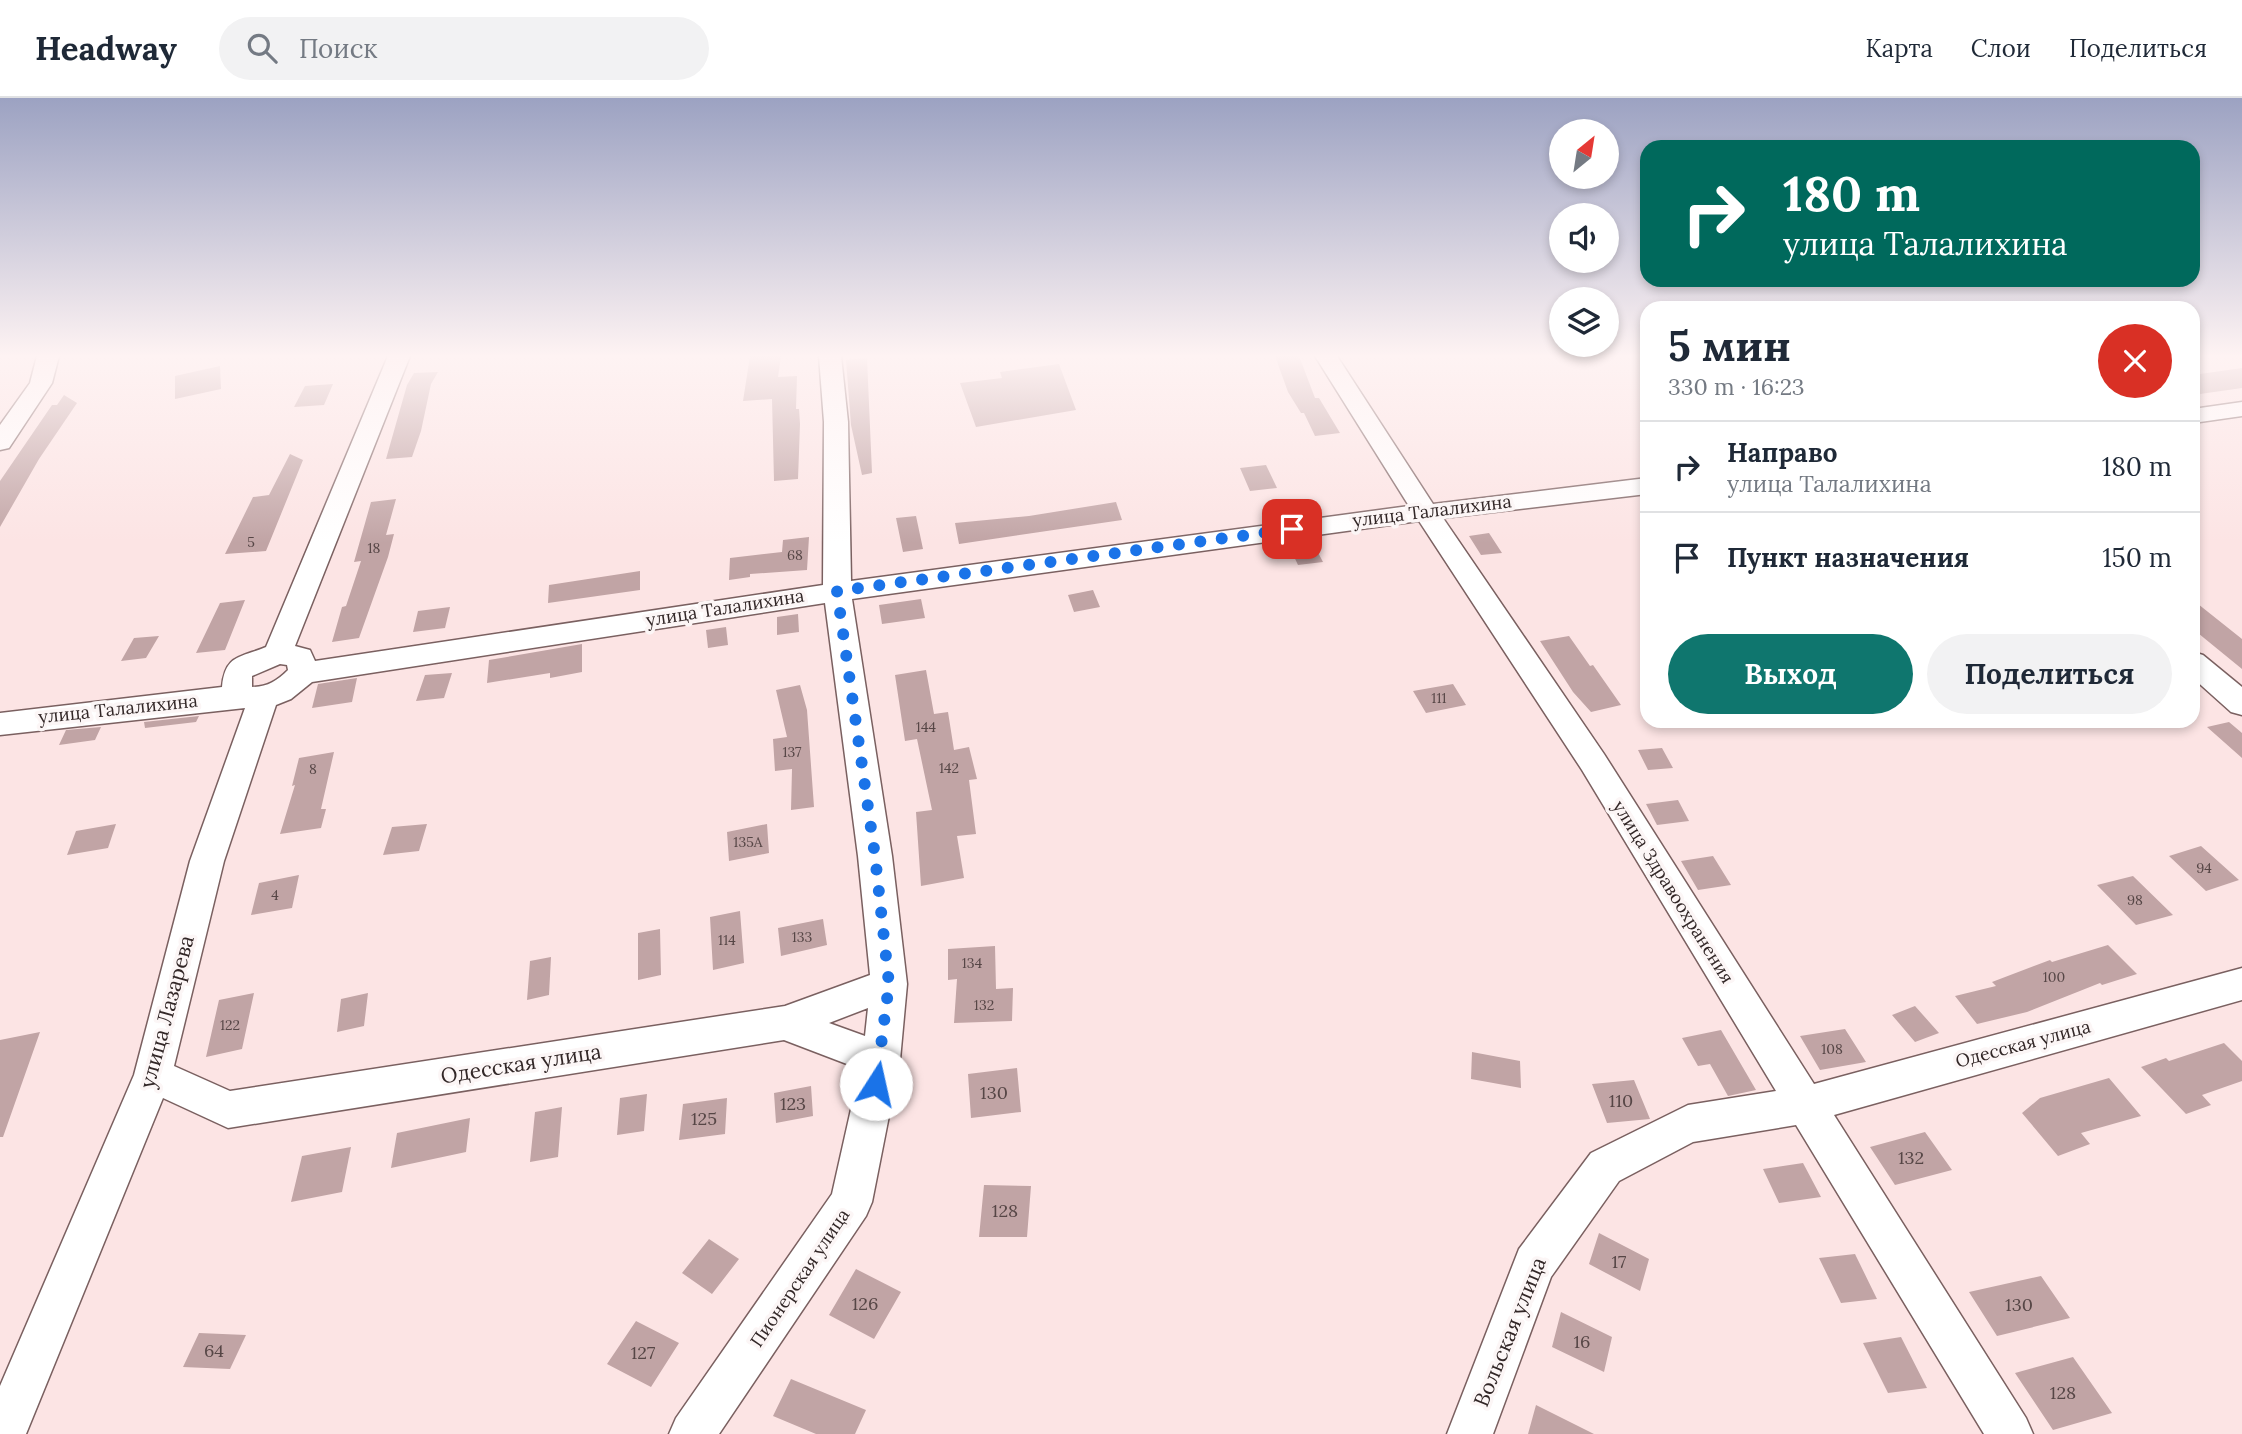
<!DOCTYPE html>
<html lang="ru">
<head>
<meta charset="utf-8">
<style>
  :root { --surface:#fff; --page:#f2f2f3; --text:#1f2937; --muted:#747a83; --line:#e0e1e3; --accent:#0f766e }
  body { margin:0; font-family:Lora,serif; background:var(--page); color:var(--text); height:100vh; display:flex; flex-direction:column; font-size:26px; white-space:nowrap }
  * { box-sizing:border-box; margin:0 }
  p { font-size:23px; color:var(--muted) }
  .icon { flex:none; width:38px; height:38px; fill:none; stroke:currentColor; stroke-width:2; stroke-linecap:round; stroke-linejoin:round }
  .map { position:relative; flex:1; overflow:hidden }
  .sheet { position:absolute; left:1640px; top:203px; width:560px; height:427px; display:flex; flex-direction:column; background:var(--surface); border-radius:21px; box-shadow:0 4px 10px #0003 }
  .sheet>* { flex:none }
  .top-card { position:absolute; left:1640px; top:42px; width:560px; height:147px; border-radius:21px; box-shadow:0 4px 10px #0003; background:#00695c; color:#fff; overflow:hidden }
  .needle { width:46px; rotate:30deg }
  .controls { position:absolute; left:1549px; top:21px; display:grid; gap:14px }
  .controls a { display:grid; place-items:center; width:70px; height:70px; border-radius:50%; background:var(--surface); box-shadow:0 4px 10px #0003; font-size:35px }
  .pin { position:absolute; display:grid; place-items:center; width:60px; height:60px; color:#fff; margin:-30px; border-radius:14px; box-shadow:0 4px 10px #0006 }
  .me { position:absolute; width:77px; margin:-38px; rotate:10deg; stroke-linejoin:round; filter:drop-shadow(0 0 5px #0008) }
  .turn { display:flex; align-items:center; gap:24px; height:147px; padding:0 28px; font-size:32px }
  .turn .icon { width:91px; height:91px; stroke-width:2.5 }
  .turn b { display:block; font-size:49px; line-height:60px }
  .round { display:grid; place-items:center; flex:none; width:74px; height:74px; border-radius:37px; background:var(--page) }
  .summary { display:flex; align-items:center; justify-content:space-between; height:119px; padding:0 28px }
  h1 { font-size:42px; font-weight:700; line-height:52px }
  .cta { display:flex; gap:14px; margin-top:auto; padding:14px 28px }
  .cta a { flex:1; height:80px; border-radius:42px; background:var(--accent); color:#fff; font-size:28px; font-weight:700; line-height:80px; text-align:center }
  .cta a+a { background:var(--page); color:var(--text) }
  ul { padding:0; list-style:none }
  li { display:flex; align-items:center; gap:21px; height:91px; padding:0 28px; border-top:2px solid var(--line) }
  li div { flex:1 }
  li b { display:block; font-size:26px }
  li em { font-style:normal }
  header { display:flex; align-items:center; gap:42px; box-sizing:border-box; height:98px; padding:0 35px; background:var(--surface); border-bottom:2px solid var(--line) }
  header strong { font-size:33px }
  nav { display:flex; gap:38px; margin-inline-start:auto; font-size:24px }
  .search { width:490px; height:63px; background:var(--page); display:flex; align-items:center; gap:18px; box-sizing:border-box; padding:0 24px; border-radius:38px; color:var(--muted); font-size:26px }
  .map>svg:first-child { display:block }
  .building { fill:#c1a4a5 }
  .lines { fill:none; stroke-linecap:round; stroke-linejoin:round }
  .minor-casing { stroke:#7a6060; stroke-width:3 }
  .minor { fill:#fff; fill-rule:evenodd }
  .route { stroke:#1a73e8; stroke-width:12; stroke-dasharray:0 21.6 }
  .labels { text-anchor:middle; stroke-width:7; stroke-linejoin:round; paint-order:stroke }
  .number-label { font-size:14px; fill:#564646 }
  .street-label { font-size:18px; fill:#322727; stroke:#fcf6f6 }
  .near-number-label { font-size:18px; fill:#564646 }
  .near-street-label { font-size:21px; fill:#322727; stroke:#fcf6f6 }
</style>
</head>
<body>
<header>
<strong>Headway</strong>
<div class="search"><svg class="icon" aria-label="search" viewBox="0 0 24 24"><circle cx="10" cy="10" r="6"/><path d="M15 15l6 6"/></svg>Поиск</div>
<nav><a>Карта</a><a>Слои</a><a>Поделиться</a></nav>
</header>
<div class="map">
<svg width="2242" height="1336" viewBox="0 0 2242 1336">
  <rect width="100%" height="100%" fill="#fce4e4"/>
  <path class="building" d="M750 258H781L778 279 797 278 796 311H799L800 326 798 381 774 383 772 301 743 303Z
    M1275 258H1299L1315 300H1319L1340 335 1315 338 1304 315H1301L1288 294Z
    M867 260 872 375 862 377 851 327 846 262Z
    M1059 266 1076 312 976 329 960 285 1002 280 1000 274Z
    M220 268 221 291 175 301V278Z
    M2242 270V290L2193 297V277Z
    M438 274 431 286 421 333 412 359 386 361 407 287 414 275Z
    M333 286 324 307 294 309 305 288Z
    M64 297 77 305 39 361 0 429V383L52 307H57Z
    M290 356 303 362 266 453 225 456 253 399 269 397Z
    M1266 367 1277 390 1250 393 1240 370Z
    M396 401 386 437 394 436 388 459 359 540 332 544 342 509 346 508 361 463 354 464 371 404Z
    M1116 404 1122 422 959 446 955 425 1029 418Z
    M916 418 923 451 903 454 896 420Z
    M1489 435 1502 455 1481 457 1469 438Z
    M809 439 807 472 750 476V479L729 482 730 460 782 454 783 442Z
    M1313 445 1323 464 1298 467 1289 448Z
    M640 473V492L548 505 549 487Z
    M1093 492 1100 509 1074 514 1068 497Z
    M921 501 925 520 882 526 879 507Z
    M245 502 225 552 196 555 220 505Z
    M2193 502 2242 541V571L2193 531Z
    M450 509 445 530 413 534 418 513Z
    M798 516 799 534 777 537V519Z
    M726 529 728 547 708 550 706 532Z
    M159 538 146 560 121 563 134 540Z
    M1569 538 1590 568 1593 567 1621 607 1591 614 1573 594 1540 543Z
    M582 546V574L550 580V575L487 585 489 562Z
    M926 572 934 616 948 614 954 652 969 649 977 681 969 682 976 736 957 738 964 780 921 788 916 714 932 712 917 641 905 643 895 577Z
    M452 575 444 600 416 603 425 577Z
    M357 580 352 604 312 610 318 586Z
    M1453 586 1466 607 1426 615 1413 593Z
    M800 587 807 612 814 709 791 712 792 671 775 673 773 641 787 639 776 592Z
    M199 618 196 624 145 630 144 624Z
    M2229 624 2242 635V660L2207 629Z
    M101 629 95 642 59 647 66 632Z
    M1662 650 1673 670 1648 672 1638 652Z
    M334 654 321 711H326L321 730 280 736 295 687 292 688 299 660Z
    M1678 702 1689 723 1657 727 1646 706Z
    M116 726 108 750 67 757 76 733Z
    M427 726 419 753 383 757 392 729Z
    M767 726 769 755 729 763 727 734Z
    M2201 748 2239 782 2206 793 2169 758Z
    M1713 758 1731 787 1698 792 1681 763Z
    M299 777 292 810 251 817 259 785Z
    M2133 778 2173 817 2136 827 2097 787Z
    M740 813 744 865 713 872 710 819Z
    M823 821 827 847 781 858 778 830Z
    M660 831 661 877 638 882V835Z
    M2108 847 2137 876 2102 887 2100 885 2027 914 1977 926 1955 898 1996 888 1992 884 2050 862 2052 864Z
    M995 848 996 891 1013 890 1012 923 954 925 957 881 948 882V851Z
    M551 859 549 897 527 902 530 863Z
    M254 895 242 951 206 959 219 902Z
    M368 895 364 928 337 934 341 901Z
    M1915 908 1939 935 1915 944 1892 917Z
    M1845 931 1866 964 1820 972 1800 938Z
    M1721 932 1756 992 1728 998 1710 966 1698 968 1682 940Z
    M40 934 3 1039H0V942Z
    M2224 945 2242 963V983L2202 997 2211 1007 2186 1016 2141 969 2166 960 2169 963Z
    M1472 954 1520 963 1521 990 1471 981Z
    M1017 970 1021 1014 971 1020 968 976Z
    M2109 980 2141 1018 2081 1035 2090 1046 2058 1058 2022 1015 2040 1000Z
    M1634 982 1650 1021 1607 1025 1592 986Z
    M811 988 813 1018 776 1025 774 995Z
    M647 996 644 1033 617 1037 620 1000Z
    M727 1000 725 1036 679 1042 683 1006Z
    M562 1009 558 1059 530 1064 535 1014Z
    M470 1020 466 1054 391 1070 397 1035Z
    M1925 1034 1952 1072 1895 1087 1870 1049Z
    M351 1049 342 1094 291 1104 302 1058Z
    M1803 1065 1821 1099 1779 1105 1763 1071Z
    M984 1087 1031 1088 1027 1139H979Z
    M1599 1135 1649 1161 1640 1193 1589 1166Z
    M709 1141 739 1161 712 1196 682 1175Z
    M1855 1156 1877 1201 1841 1205 1819 1160Z
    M856 1171 901 1194 874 1241 829 1217Z
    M2041 1178 2070 1220 1997 1238 1969 1194Z
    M1561 1214 1612 1239 1604 1274 1552 1249Z
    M636 1223 679 1245 651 1289 607 1266Z
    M199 1235 246 1237 230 1271 183 1269Z
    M1901 1239 1927 1290 1888 1295 1863 1245Z
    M2073 1259 2112 1315 2053 1332 2015 1275Z
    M791 1281 866 1312 855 1336H816L773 1318Z
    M1536 1307 1594 1336H1528Z"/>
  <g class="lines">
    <g class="minor-casing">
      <path id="minor" d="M37 258H59L52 285 9 350 0 352V327L30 285Z
        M388 258H410L295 548 310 552 315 563 823 487 824 324 819 258H841L848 324 851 483 1409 408 1315 258H1337L1433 406 1647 380V396L1443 420 1604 656 1814 986 2242 870V902L1834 1017 2026 1320 2033 1336H1984L1796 1027 1693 1044 1619 1083 1551 1179 1493 1336H1447L1519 1151 1591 1055 1688 1007 1776 993 1582 672 1419 423 852 501 892 758 907 886 900 962 872 1104 866 1118 719 1336H669L676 1320 832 1096 860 971 784 942 228 1030 163 1000 26 1336H0V1288L134 977 190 763 245 610 0 637V615L222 589C225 557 239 560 266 549ZM825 505 858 758 870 877 785 908 230 993 174 968 224 763 276 607 291 601 312 584ZM280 566 287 567 288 572C277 583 267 589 252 589V578ZM868 910 865 938 829 925Z
        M2242 304V318L2193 325V311Z
        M2193 554 2203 557 2242 589V617L2231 614 2193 580Z"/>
    </g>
    <use href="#minor" class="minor"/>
  </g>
  <linearGradient id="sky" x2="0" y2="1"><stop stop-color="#9ca2c2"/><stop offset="0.58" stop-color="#fef3f3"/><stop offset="1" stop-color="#fef3f3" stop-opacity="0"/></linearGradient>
  <rect width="2242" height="445" fill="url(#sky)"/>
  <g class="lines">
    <path class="route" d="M876 986 889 886 875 758 837 493 1292 431"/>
  </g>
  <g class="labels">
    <g class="number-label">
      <text x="251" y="449">5</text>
      <text x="374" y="455">18</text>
      <text x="795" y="462">68</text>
      <text x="1439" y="605">111</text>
      <text x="926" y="634">144</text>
      <text x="792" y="659">137</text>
      <text x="949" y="675">142</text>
      <text x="313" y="676">8</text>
      <text x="748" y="749">135А</text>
      <text x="2204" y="775">94</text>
      <text x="275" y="802">4</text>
      <text x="2135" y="807">98</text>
      <text x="802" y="844">133</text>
      <text x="727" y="847">114</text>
      <text x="972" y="870">134</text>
      <text x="2054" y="884">100</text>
      <text x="984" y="912">132</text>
      <text x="230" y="932">122</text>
      <text x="1832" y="956">108</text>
    </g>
    <g class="street-label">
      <text transform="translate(1432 413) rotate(-7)" y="6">улица Талалихина</text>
      <text transform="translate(725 510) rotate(-9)" y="6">улица Талалихина</text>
      <text transform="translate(118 611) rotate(-6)" y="6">улица Талалихина</text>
      <text transform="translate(1673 794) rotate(58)" y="6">улица Здравоохранения</text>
      <text transform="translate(2023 946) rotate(-15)" y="6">Одесская улица</text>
      <text transform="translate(800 1180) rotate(-56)" y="6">Пионерская улица</text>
    </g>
    <g class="near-number-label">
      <text x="994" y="1001">130</text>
      <text x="1621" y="1009">110</text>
      <text x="793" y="1012">123</text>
      <text x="704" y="1027">125</text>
      <text x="1911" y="1066">132</text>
      <text x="1005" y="1119">128</text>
      <text x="1619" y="1170">17</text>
      <text x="865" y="1212">126</text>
      <text x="2019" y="1213">130</text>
      <text x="1582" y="1250">16</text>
      <text x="214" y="1259">64</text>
      <text x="643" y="1261">127</text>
      <text x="2063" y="1301">128</text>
    </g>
    <g class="near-street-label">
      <text transform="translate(167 914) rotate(-75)" y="7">улица Лазарева</text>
      <text transform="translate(521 966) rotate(-9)" y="7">Одесская улица</text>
      <text transform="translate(1510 1234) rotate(-68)" y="7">Вольская улица</text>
    </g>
  </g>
</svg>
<div class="controls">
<a><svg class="needle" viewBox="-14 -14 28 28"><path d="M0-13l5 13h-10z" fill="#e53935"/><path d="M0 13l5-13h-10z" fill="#747a83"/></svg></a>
<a><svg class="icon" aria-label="sound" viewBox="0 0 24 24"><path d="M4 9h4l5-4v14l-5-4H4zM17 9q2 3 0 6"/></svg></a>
<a><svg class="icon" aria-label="layers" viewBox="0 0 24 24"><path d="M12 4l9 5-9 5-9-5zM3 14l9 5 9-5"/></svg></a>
</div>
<div class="pin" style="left:1292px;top:431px;background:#d93025"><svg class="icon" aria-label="arrive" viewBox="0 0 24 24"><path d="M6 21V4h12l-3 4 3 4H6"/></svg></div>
<svg class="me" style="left:876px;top:986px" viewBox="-20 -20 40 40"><circle r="19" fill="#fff"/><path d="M0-13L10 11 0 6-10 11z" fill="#1a73e8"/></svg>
<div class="top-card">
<div class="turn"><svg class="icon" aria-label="right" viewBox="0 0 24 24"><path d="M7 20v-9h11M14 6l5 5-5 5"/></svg><div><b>180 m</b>улица Талалихина</div></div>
</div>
<section class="sheet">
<div class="summary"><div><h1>5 мин</h1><p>330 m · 16:23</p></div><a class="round" style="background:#d93025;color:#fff"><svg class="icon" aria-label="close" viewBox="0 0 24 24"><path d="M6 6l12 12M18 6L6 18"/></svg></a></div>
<ul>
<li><svg class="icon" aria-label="right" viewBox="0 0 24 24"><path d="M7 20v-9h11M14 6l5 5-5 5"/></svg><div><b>Направо</b><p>улица Талалихина</p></div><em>180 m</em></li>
<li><svg class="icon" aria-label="arrive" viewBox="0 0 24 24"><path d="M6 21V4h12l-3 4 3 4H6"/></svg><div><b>Пункт назначения</b></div><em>150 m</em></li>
</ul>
<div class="cta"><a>Выход</a><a>Поделиться</a></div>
</section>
</div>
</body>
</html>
